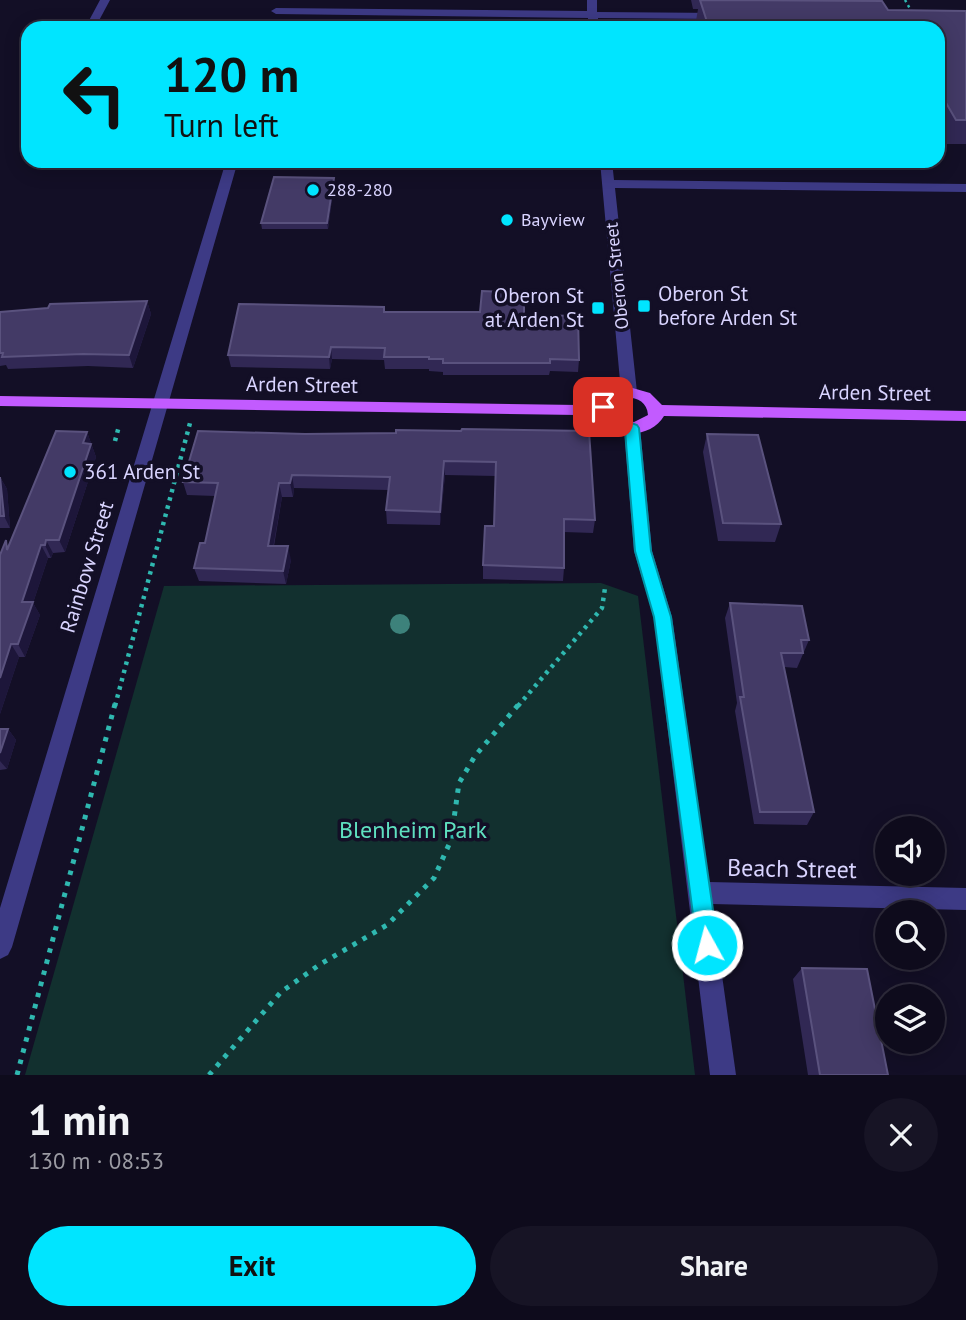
<!DOCTYPE html>
<html lang="en">
<head>
<meta charset="utf-8">
<style>
  :root { --surface:#0e0b1c; --page:#171425; --text:#f1f3f6; --muted:#9b9ba3; --line:#2e2b3b; --accent:#00e5ff }
  body { margin:0; font-family:"PT Sans",sans-serif; background:var(--page); color:var(--text); height:100vh; display:flex; flex-direction:column; font-size:26px; white-space:nowrap }
  * { box-sizing:border-box; margin:0 }
  p { font-size:23px; color:var(--muted) }
  .icon { flex:none; width:38px; height:38px; fill:none; stroke:currentColor; stroke-width:2; stroke-linecap:round; stroke-linejoin:round }
  .map { position:relative; height:1075px; overflow:hidden }
  .sheet { display:flex; flex-direction:column; background:var(--surface); flex:1 }
  .sheet>* { flex:none }
  .banner { position:absolute; left:21px; top:21px; width:924px; height:147px; border-radius:21px; box-shadow:0 4px 18px #0003,0 0 0 2px var(--line); background:#00e5ff; color:#111; overflow:hidden }
  .fabs { position:absolute; left:875px; top:816px; display:grid; gap:14px }
  .fabs a { display:grid; place-items:center; width:70px; height:70px; border-radius:50%; background:var(--surface); box-shadow:0 4px 18px #0003,0 0 0 2px var(--line); font-size:35px }
  .pin { position:absolute; display:grid; place-items:center; width:60px; height:60px; color:#fff; margin:-30px; border-radius:14px; box-shadow:0 4px 10px #0006 }
  .me { position:absolute; width:77px; margin:-38px; rotate:353deg; stroke-linejoin:round; filter:drop-shadow(0 0 5px #0008) }
  .turn { display:flex; align-items:center; gap:24px; height:147px; padding:0 28px; font-size:32px }
  .turn .icon { width:91px; height:91px; stroke-width:2.5 }
  .turn b { display:block; font-size:49px; line-height:60px }
  .round { display:grid; place-items:center; flex:none; width:74px; height:74px; border-radius:37px; background:var(--page) }
  .head { display:flex; align-items:center; justify-content:space-between; height:119px; padding:0 28px }
  h1 { font-size:42px; font-weight:700; line-height:52px }
  .button { display:flex; gap:14px; margin-top:auto; padding:14px 28px }
  .button a { flex:1; height:80px; border-radius:42px; background:var(--accent); color:#111; font-size:28px; font-weight:700; line-height:80px; text-align:center }
  .button a+a { background:var(--page); color:var(--text) }
  .map>svg:first-child { display:block }
  .green { fill:#12302f }
  .lines { fill:none; stroke-linecap:round; stroke-linejoin:round }
  .path-far2 { stroke:#2fb8b0; stroke-width:2.5; stroke-dasharray:2.5 3.5; stroke-linecap:butt }
  .path-far1 { stroke:#2fb8b0; stroke-width:4.5; stroke-dasharray:3.5 5; stroke-linecap:butt }
  .path { stroke:#2fb8b0; stroke-width:5; stroke-dasharray:4.5 7; stroke-linecap:butt }
  .minor { fill:#3d3a85; fill-rule:evenodd }
  .major { fill:#c25bff; fill-rule:evenodd }
  .tree { fill:#3d827b }
  .wall { fill:#312854 }
  .shaded-wall { fill:#1d163a }
  .building { fill:#433a66; stroke:#5a527e; stroke-width:2 }
  .route { fill:#00e5ff; stroke:#0095a6; stroke-width:2 }
  .poi-dot { fill:#00e5ff; stroke:#130f26; stroke-width:2.5 }
  .labels { text-anchor:middle; stroke-width:7; stroke-linejoin:round; paint-order:stroke }
  .far-poi-label { font-size:18px; fill:#d9d4ff; stroke:#130f26; text-anchor:start }
  .far-street-label { font-size:18px; fill:#d9d4ff; stroke:#130f26 }
  .poi-label { font-size:21px; fill:#d9d4ff; stroke:#130f26; text-anchor:start }
  .street-label { font-size:21px; fill:#d9d4ff; stroke:#130f26 }
  .near-park-label { font-size:24px; fill:#5fe0c0; stroke:#130f26 }
  .near-street-label { font-size:24px; fill:#d9d4ff; stroke:#130f26 }
</style>
</head>
<body>
<div class="map">
<svg width="966" height="1075" viewBox="0 0 966 1075">
  <rect width="100%" height="100%" fill="#130f26"/>
  <path class="green" d="M601 583 638 596 695 1075H25L164 586Z"/>
  <g class="lines">
    <path class="path-far2" d="M905 0 913 14"/>
    <path class="path-far1" d="M115 441 119 426
      M115 706 190 423
      M518 706 602 608 605 588"/>
    <path class="path" d="M17 1075 115 704
      M209 1075 281 992 319 965 387 925 434 878 451 840 459 783 475 756 519 704"/>
    <path class="minor" d="M100 0H110L95 28H85Z
      M587 0H597V12L721 13 726 16 721 19 598 18V28H588V18L276 14 271 11 276 8 587 11Z
      M226 161H238L12 947 8 955 0 959V908Z
      M600 161H612L614 180 966 184V192L615 188 637 392 629 397 621 392Z
      M632 422 640 428 652 551 672 617 709 882 966 888V910L712 904 736 1075H710L654 617 634 551 624 428Z"/>
    <path class="major" d="M629 387 650 393 662 405 966 411V421L664 416C650 440 610 439 598 413L578 415 0 406V396L578 405 598 402 608 392ZM621 398C634 396 647 400 648 415L634 422 615 417 611 407Z"/>
  </g>
  <circle class="tree" cx="400" cy="624" r="10"/>
  <path class="wall" d="M691 0H873L888 10 966 11V144H947L938 127V28H698L696 21 698 9H693Z
    M334 184 328 229H262L261 223Z
    M505 297 524 315 579 360 578 372 550 371 549 375H443V372L429 371V369H385L384 360 332 359 330 369 231 367 228 355 385 312H480Z
    M147 301 151 314 133 368 88 366 8 369 6 365 0 366V312Z
    M461 431 595 520 593 533 564 532V568L563 581 483 579V565L494 526 496 476 445 475 440 525 387 524 386 510 388 490 294 488 293 497H282L274 546 291 560 286 584 199 581 194 568 205 543 215 496 187 495 183 482 305 434 396 433Z
    M87 432 96 457 65 552 53 553 51 558H48L33 603 40 615 25 657H19L0 714V555L9 545Z
    M707 434 781 524 775 542 718 541 703 452Z
    M0 477 7 489 10 528H0Z
    M730 603 809 640 797 668 784 667 814 812 807 825 754 824 735 711 737 703 725 618Z
    M0 729H8L16 740 7 769 0 770Z
    M802 968 888 1075H808L793 979Z"/>
  <path class="shaded-wall" d="M334 178V184L328 229 327 223Z
    M147 301 151 314 133 368 129 355Z
    M331 347 332 359 330 369 329 357Z
    M87 432 96 457 65 552 59 540 83 443Z
    M444 461 445 475 440 525V512Z
    M292 475 294 488 293 497 290 483Z
    M0 477 7 489 10 528 4 516Z
    M279 483 282 497 271 559 268 546Z
    M46 540 53 553 51 558 45 545Z
    M41 545 48 558 33 603 40 615 25 657 18 644 22 602Z
    M288 546 291 560 286 584 283 571Z
    M11 644 19 657 0 714V678Z
    M8 729 16 740 7 769 0 761V753Z"/>
  <path class="building" d="M700 0 882 1 888 10 966 11V120H956L938 89V28H709Z
    M274 177 334 178 327 223H261Z
    M482 291 505 292V297H524V315L578 316 579 360 550 359V363H443V359H429V357H384L385 348 331 347 329 357 228 355 239 304 384 307V312H480Z
    M147 301 129 355 83 354 2 357 3 353H0V312L48 308 50 304Z
    M462 429 589 431 595 520 564 519V568L483 565 485 526H494L496 462 444 461 440 512 386 510 390 477 292 475 290 483H279L268 546H288L283 571 194 568 200 543H205L218 483 183 482 198 431 305 434 396 433V430L461 431Z
    M56 431 87 432 83 443 91 444 59 540H46L45 545H41L22 602H33L18 644H11L0 678V555L6 540 7 550Z
    M707 434 758 435 781 524 723 523Z
    M0 477 4 516H0Z
    M730 603 802 606 809 640H801L803 653H781L814 812H760L740 697H744Z
    M0 729H8L0 753Z
    M802 968 867 969 888 1075H820Z"/>
  <path class="route" d="M603 402 608 403 615 417 637 425 639 428 651 551 671 617 718 945 715 953 707 956 700 953 697 945 654 617 635 551 625 431 604 424 596 407Z"/>
  <g class="poi-dot">
    <circle cx="313" cy="190" r="7"/>
    <circle cx="507" cy="220" r="7"/>
    <rect x="637" y="299" width="14" height="14" rx="3.5"/>
    <rect x="591" y="301" width="14" height="14" rx="3.5"/>
    <circle cx="70" cy="472" r="7"/>
  </g>
  <g class="labels">
    <g class="far-poi-label">
      <text x="327" y="196">288-280</text>
      <text x="521" y="226">Bayview</text>
    </g>
    <g class="far-street-label">
      <text transform="translate(617 276) rotate(-96)" y="6">Oberon Street</text>
    </g>
    <g class="poi-label">
      <text x="658" y="301">Oberon St<tspan x="658" dy="24">before Arden St</tspan></text>
      <text x="584" y="303" text-anchor="end">Oberon St<tspan x="584" dy="24">at Arden St</tspan></text>
      <text x="84" y="479">361 Arden St</text>
    </g>
    <g class="street-label">
      <text transform="translate(302 385) rotate(1)" y="7">Arden Street</text>
      <text transform="translate(875 393) rotate(1)" y="7">Arden Street</text>
      <text transform="translate(87 567) rotate(-73)" y="7">Rainbow Street</text>
    </g>
    <g class="near-park-label">
      <text x="413" y="838">Blenheim Park</text>
    </g>
    <g class="near-street-label">
      <text transform="translate(792 869) rotate(1)" y="8">Beach Street</text>
    </g>
  </g>
</svg>
<div class="fabs">
<a><svg class="icon" aria-label="sound" viewBox="0 0 24 24"><path d="M4 9h4l5-4v14l-5-4H4zM17 9q2 3 0 6"/></svg></a>
<a><svg class="icon" aria-label="search" viewBox="0 0 24 24"><circle cx="10" cy="10" r="6"/><path d="M15 15l6 6"/></svg></a>
<a><svg class="icon" aria-label="layers" viewBox="0 0 24 24"><path d="M12 4l9 5-9 5-9-5zM3 14l9 5 9-5"/></svg></a>
</div>
<div class="pin" style="left:603px;top:407px;background:#d93025"><svg class="icon" aria-label="arrive" viewBox="0 0 24 24"><path d="M6 21V4h12l-3 4 3 4H6"/></svg></div>
<svg class="me" style="left:707px;top:945px" viewBox="-20 -20 40 40"><circle r="17" fill="#00e5ff" stroke="#fff" stroke-width="3"/><path d="M0-11L8 9 0 5-8 9z" fill="#fff"/></svg>
<div class="banner">
<div class="turn"><svg class="icon" aria-label="left" viewBox="0 0 24 24"><path d="M17 20v-9H6M10 6l-5 5 5 5"/></svg><div><b>120 m</b>Turn left</div></div>
</div>
</div>
<section class="sheet">
<div class="head"><div><h1>1 min</h1><p>130 m · 08:53</p></div><a class="round"><svg class="icon" aria-label="close" viewBox="0 0 24 24"><path d="M6 6l12 12M18 6L6 18"/></svg></a></div>
<div class="button"><a>Exit</a><a>Share</a></div>
</section>
</body>
</html>
